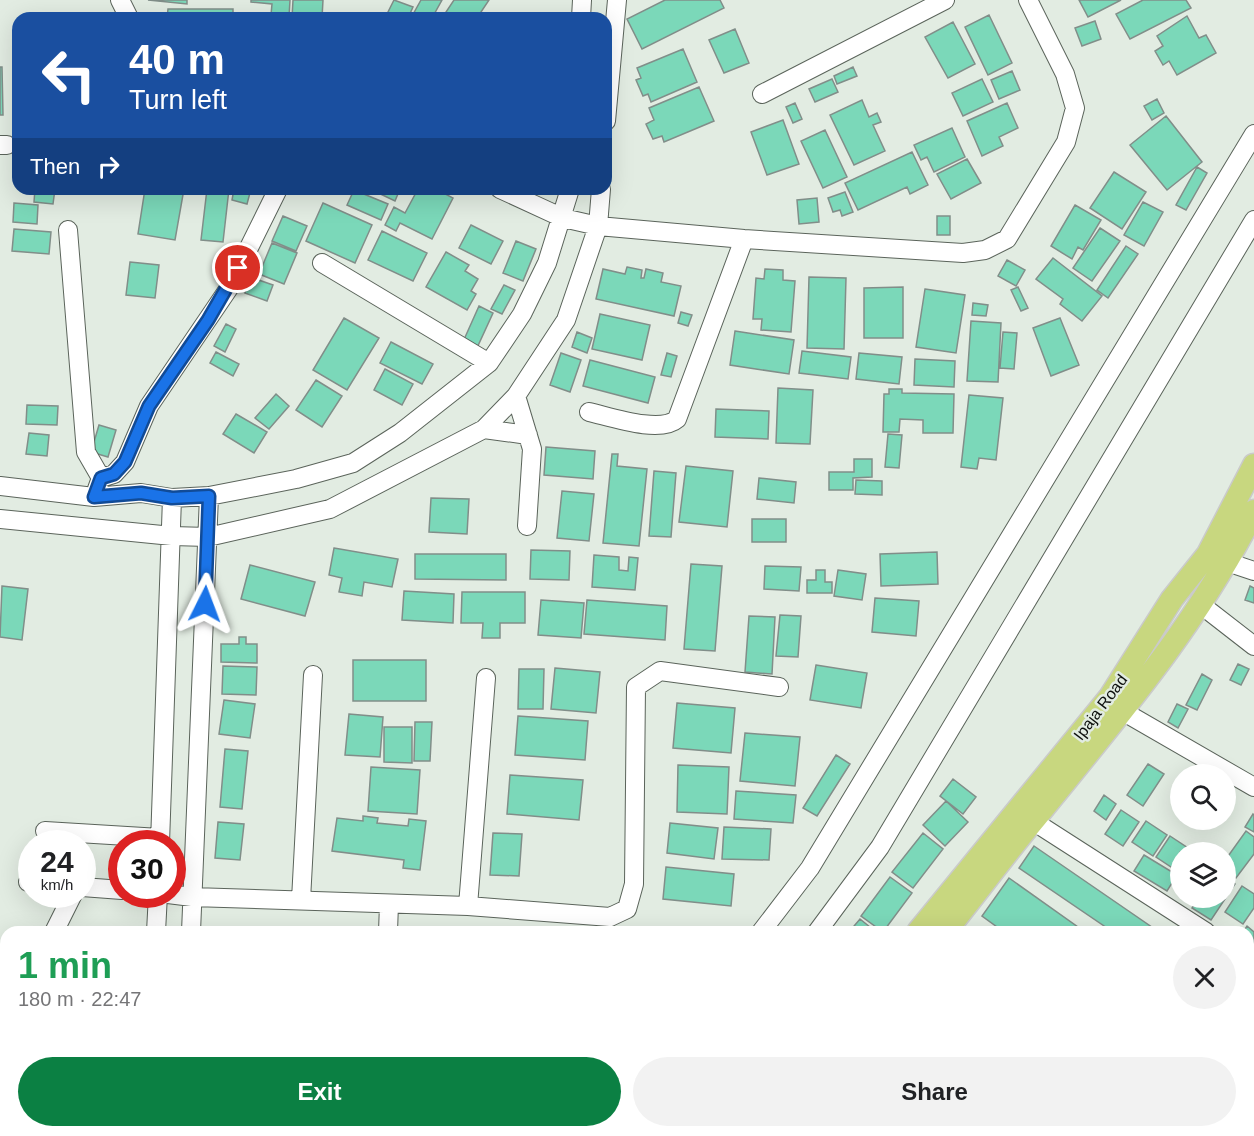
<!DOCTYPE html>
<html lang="en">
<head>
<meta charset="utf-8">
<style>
  :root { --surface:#fff; --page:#f2f2f2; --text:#202124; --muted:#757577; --accent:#0b8043 }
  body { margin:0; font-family:Helvetica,sans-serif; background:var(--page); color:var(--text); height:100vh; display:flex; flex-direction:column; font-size:22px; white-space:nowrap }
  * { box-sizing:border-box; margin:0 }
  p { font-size:20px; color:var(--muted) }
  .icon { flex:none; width:33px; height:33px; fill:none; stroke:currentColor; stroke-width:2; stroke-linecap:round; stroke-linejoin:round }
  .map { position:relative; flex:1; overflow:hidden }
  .sheet { position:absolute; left:0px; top:926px; width:1254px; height:212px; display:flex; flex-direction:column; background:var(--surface); border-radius:18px 18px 0 0; box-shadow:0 6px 24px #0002 }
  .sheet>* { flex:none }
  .guide { position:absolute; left:12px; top:12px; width:600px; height:183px; border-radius:18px; box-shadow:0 6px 24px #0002; background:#1a4fa0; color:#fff; overflow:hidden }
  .controls { position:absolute; left:1170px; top:764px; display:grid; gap:12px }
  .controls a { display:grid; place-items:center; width:66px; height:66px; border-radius:50%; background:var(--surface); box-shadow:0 6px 24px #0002; font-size:30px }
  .speed { position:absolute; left:18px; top:830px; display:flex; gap:12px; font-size:30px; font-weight:700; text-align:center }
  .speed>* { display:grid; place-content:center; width:78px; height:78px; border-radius:50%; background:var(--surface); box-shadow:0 6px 24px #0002; line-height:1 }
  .speed small { font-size:15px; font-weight:400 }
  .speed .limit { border:9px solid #d22; background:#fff; color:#111 }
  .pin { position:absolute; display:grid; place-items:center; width:51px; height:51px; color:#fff; margin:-26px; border:3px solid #fff; border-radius:50%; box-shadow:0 2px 6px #0007 }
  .me { position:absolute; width:66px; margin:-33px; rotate:3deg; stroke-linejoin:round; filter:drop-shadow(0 0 4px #0008) }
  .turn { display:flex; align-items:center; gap:21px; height:126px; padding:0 18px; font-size:27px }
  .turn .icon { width:78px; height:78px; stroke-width:2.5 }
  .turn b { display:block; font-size:42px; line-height:51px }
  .then { display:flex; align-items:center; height:57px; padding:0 18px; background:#0003; gap:12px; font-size:22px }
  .round { display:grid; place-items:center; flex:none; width:63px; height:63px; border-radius:32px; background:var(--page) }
  .overview { display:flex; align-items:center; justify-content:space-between; height:102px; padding:0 18px }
  h1 { font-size:36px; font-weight:800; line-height:45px; color:#1e9e55 }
  .cta { display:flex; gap:12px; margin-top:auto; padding:12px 18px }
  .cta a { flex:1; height:69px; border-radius:36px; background:var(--accent); color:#fff; font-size:24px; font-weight:800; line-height:69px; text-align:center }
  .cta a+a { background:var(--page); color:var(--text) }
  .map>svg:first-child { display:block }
  .building { fill:#7bd8b9; stroke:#818e89; stroke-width:1.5 }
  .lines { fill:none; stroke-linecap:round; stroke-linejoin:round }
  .minor-casing { stroke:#5b645b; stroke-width:20 }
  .major-casing { stroke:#cacaca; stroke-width:25 }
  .minor { stroke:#fff; stroke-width:18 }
  .major { stroke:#c8d77f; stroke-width:22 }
  .route-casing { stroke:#114b97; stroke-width:15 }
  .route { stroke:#1a73e8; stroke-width:10 }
  .labels { text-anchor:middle; stroke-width:5; stroke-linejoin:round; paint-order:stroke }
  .street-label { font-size:16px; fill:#0d100d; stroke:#e2ece2 }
</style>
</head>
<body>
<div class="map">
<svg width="1254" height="1136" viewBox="0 0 1254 1136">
  <rect width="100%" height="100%" fill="#e2ece2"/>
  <path class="building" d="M148 0H187V4Z
    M251 0H290L289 17 271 15 272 4 251 2Z
    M293 0H323L322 18H292Z
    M394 0 413 7 408 18H385Z
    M421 0H442L432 18H411Z
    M454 0H489L477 18H455L446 12Z
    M665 0H720L724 8 642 49 627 19Z
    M1079 0H1121L1088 17Z
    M1143 0H1186L1191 8 1130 39 1116 14Z
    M168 9H233V18H167Z
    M989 15 1012 63 988 75 965 27Z
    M1187 16 1199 38 1206 35 1216 53 1177 75 1169 61 1163 65 1155 51 1163 46 1157 36Z
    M1095 21 1101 39 1082 46 1075 28Z
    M953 22 975 64 948 78 925 37Z
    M735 29 749 63 724 73 709 40Z
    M683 49 697 82 651 102 648 94 643 96 636 80 641 78 637 68Z
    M0 67H2L3 115H0Z
    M853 67 857 76 837 84 834 76Z
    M1012 71 1020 90 999 99 991 80Z
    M832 79 838 92 815 102 809 89Z
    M982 79 993 102 963 116 952 93Z
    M699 87 714 121 664 142 662 136 653 139 646 124 654 120 649 108Z
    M1157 99 1164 113 1152 120 1144 106Z
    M862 100 869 117 877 113 881 122 873 125 885 151 854 165 830 115Z
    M795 103 802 119 793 123 786 107Z
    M1007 103 1018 128 999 137 1003 146 982 156 967 121Z
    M1166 116 1202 162 1167 190 1130 145Z
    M783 120 799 164 767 175 751 132Z
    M952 128 965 157 934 172 927 157 921 160 914 145Z
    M825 130 847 177 823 188 801 141Z
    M912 152 928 185 910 194 907 187 858 210 845 183Z
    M967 159 981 183 951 199 937 174Z
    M1197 167 1207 173 1186 210 1176 205Z
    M1114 172 1146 192 1122 229 1090 208Z
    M35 189H55L53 204 34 202Z
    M145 189H184L175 240 138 234Z
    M207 189H229L223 242 201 240Z
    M234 189H251L247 204 232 200Z
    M370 189H400L395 201Z
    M418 189H436L453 198 432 239 400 223 396 231 385 225 394 207 405 213Z
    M354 190 388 204 381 220 347 205Z
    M845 192 853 212 842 216 840 210 833 212 828 198Z
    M817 198 819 222 799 224 797 200Z
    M1143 202 1163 212 1144 246 1124 235Z
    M14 203 38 205 37 224 13 222Z
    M323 203 372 225 355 263 306 241Z
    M1075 205 1101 220 1083 250 1078 247 1072 259 1051 246Z
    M283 216 307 226 296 251 272 241Z
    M937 216H950V235H937Z
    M471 225 503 241 491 264 459 248Z
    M1100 228 1120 241 1092 281 1073 268Z
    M14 229 51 232 49 254 12 251Z
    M382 231 427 253 413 281 368 260Z
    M516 241 536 249 523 281 503 273Z
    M272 243 297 253 284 284 259 274Z
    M1126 246 1138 254 1108 298 1097 290Z
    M446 252 469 265 465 271 478 279 471 291 476 294 467 310 426 287Z
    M1053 258 1102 296 1082 321 1060 304 1063 299 1036 279Z
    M1007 260 1025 270 1016 286 998 276Z
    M130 262 159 265 155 298 126 295Z
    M627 267 642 270 641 278H644L646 269 663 273 661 282 681 286 674 316 596 299 603 269 625 274Z
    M765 269 783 270V280L795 281 791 332 761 330 762 319H753L756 278 764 279Z
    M250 277 273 285 267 301 245 293Z
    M809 277 846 278 844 349 807 348Z
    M504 285 515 290 502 314 491 309Z
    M903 287V338H864V288Z
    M1018 287 1028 308 1021 311 1011 290Z
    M925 289 965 295 956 353 916 347Z
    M973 303 988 305 986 316 972 315Z
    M479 306 493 313 476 350 462 344Z
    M681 312 692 315 688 326 678 323Z
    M600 314 650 325 642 360 592 349Z
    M344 318 379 338 347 390 313 370Z
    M1060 318 1079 365 1051 376 1033 328Z
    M971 321 1001 323 998 382 967 381Z
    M226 324 236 329 225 352 214 346Z
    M735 331 794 340 789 374 730 365Z
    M577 332 592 338 587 353 572 347Z
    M1003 332 1017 333 1014 369 1000 368Z
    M391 342 433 364 422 384 380 363Z
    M802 351 851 357 848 379 799 373Z
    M216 352 239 364 233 376 210 363Z
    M561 353 581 360 570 392 550 385Z
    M667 353 677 356 671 377 661 375Z
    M859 353 902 357 899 384 856 379Z
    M915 359 955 361 954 387 914 385Z
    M590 360 655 377 648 403 583 386Z
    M385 369 413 384 402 405 374 390Z
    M316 380 342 396 322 427 296 410Z
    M778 388 813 390 810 444 776 443Z
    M889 389H902V393L954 394 953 433H923V420L900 419 899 432H883L884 394H889Z
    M276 394 289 406 269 429 255 418Z
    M969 395 1003 398 996 460 979 458 977 469 961 467Z
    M27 405 58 406 57 425 26 424Z
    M716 409 769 411 768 439 715 437Z
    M236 414 267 432 254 453 223 434Z
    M99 425 116 430 108 457 91 452Z
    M29 433 49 435 47 456 26 454Z
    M888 434 902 435 899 468 885 467Z
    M546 447 595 451 593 479 544 475Z
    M612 454H618L617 466 647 469 639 546 603 543Z
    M854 459H872V477L853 478V490H829V472H854Z
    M686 466 733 471 727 527 679 522Z
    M654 471 676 473 671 537 649 536Z
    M759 478 796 482 794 503 757 499Z
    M856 480 882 481V495L855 494Z
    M562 491 594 494 589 541 557 538Z
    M431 498 469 499 467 534 429 532Z
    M752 519H786V542H752Z
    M334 548 398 559 392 587 364 582 362 596 339 592 342 578 329 575Z
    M531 550 570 551 569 580 530 579Z
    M937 552 938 584 881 586 880 554Z
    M415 554H506V580L415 579Z
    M594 555 619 557V570L628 571 629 557 638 558 635 590 592 587Z
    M691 564 722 566 715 651 684 649Z
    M250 565 315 582 305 616 241 599Z
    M765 566 801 567 799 591 764 589Z
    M816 570H825V582H832V593H807V580H816Z
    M838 570 866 574 862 600 834 596Z
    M2 586 28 589 22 640 0 637Z
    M1250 586 1254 588V603L1245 600Z
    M404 591 454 594 453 623 402 620Z
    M462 592H525V623H500V638H482L483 623H461Z
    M875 598 919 601 916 636 872 632Z
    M541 600 584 603 581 638 538 635Z
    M587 600 667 606 665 640 584 634Z
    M780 615 801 616 798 657 776 656Z
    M749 616 775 617 772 674 745 672Z
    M239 637H246V644H257V663L221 662V644H239Z
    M353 660H426V701H353Z
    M1238 664 1249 669 1241 685 1230 680Z
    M816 665 867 673 861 708 810 700Z
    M223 666 257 667 256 695 222 694Z
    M555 668 600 672 596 713 551 709Z
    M519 669H544L543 709H518Z
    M1202 674 1212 680 1197 710 1186 705Z
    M224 700 255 704 250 738 219 734Z
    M677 703 735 708 731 753 673 748Z
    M1177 704 1188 709 1178 728 1168 722Z
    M349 714 383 717 380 757 345 755Z
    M518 716 588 721 585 760 515 755Z
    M415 722H432L430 761H414Z
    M384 727H412V763L384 762Z
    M745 733 800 737 795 786 740 781Z
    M225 749 248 751 242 809 220 807Z
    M836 755 850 764 817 816 803 808Z
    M1148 764 1164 774 1143 806 1127 795Z
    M678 765 729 767 727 814 677 812Z
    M371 767 420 770 417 814 368 811Z
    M510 775 583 780 579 820 507 814Z
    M953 779 976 797 963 814 940 796Z
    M736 791 796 795 793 823 734 819Z
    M1104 795 1116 804 1106 820 1094 811Z
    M946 801 968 822 945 846 923 825Z
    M1121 810 1139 822 1123 846 1105 834Z
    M1253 814 1254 815V832L1245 827Z
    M363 816 378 818 377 823 408 826 409 819 426 821 420 870 403 868 404 860 332 851 337 818 363 821Z
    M1146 821 1167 835 1153 856 1132 842Z
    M218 822 244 824 240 860 215 858Z
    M670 823 718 828 714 859 667 853Z
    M724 827 771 829 769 860 722 859Z
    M1246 831 1254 837V854L1236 878 1226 870V859Z
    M493 833 522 834 519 876 490 875Z
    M923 833 943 849 913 888 892 872Z
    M1170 836 1188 848 1185 852H1180V859L1174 869 1156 857Z
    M1034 846 1159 932H1113L1019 868Z
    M1144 855 1177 875 1167 891 1134 871Z
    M666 867 734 874 731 906 663 899Z
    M890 877 912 893 883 932 861 916Z
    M1009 878 1085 932H1004L982 916Z
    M1226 878 1235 884 1211 920 1192 908 1199 897H1226Z
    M1242 886 1254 894V908L1243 924 1225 912Z
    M860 919 876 932H849Z
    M1247 926 1254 932V948L1248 943V932H1243Z
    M243 1131H311L310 1136H243Z
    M395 1131H440V1136H395Z
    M467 1131H491V1136H468Z
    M810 1131H836L843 1136H807Z
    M860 1131H896L899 1133 896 1136H866Z
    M957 1131H983L986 1136H951Z
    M1008 1131H1049L1039 1136H1010Z
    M1174 1131H1190L1191 1133 1186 1136H1167Z"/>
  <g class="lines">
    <g class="minor-casing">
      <path id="minor" d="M120 0 129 18
        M581 18 582 0
        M762 94 945 0
        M606 121 617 0
        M0 145H7
        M500 189 563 218 598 226 744 239 963 253 985 250 1007 239 1066 142 1075 108 1065 74 1028 0
        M68 230 86 452 101 478 97 489
        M322 263 489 363
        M516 396 532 449 527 526
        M589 412C611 417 660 434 677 419L744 239
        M484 429 528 435
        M101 478 114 474 125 462 149 406 229 288 278 189
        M0 486 94 497 141 493 172 498 209 496 296 479 353 463 400 433 489 363 522 314 547 263 570 189
        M0 519 172 536 208 537 330 509 484 429 516 396 566 320 598 226 601 189
        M1227 562 1254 571
        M1200 604 1254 646
        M1124 712 1254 787
        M1033 821 1206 932
        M45 831 160 838
        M160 843 172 498
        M28 882 32 883
        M82 887 122 890
        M168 894 192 897 468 906 610 917 627 909 634 884 636 687 660 671 779 687
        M301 900 313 675
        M468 906 486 678
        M54 932 73 894
        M156 932 158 894
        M191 932 209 496
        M388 932 389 904
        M761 932 810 868 1254 134
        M817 932 880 847 1254 220
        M1248 1040 1254 1035
        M174 1131 175 1136
        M207 1131 208 1136
        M561 1136 567 1131
        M630 1136 636 1131
        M1101 1136 1109 1131"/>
    </g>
    <g class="major-casing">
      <path id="major" d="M918 932 1110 697 1172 599 1208 554 1254 465
        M945 932C975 895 1003 857 1033 821 1113 722 1197 626 1254 511
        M751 1136 755 1131
        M781 1136 785 1131"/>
    </g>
    <use href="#minor" class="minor"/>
    <use href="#major" class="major"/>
  </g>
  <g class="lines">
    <g class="route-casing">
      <path id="route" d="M205 604 209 496 172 498 141 493 94 497 101 478 114 474 125 462 149 406 208 320 238 268"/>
    </g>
    <use href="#route" class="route"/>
  </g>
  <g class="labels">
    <g class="street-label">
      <text transform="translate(1100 707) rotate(-53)" y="6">Ipaja Road</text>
    </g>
  </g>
</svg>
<div class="controls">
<a><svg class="icon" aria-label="search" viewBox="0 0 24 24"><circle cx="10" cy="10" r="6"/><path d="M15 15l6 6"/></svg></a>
<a><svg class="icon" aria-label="layers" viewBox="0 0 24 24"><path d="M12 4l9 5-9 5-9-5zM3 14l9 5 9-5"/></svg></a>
</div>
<div class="speed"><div>24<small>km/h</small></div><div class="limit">30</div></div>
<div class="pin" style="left:238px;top:268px;background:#d93025"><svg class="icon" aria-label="arrive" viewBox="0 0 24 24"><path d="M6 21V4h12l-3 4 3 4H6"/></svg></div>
<svg class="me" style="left:205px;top:604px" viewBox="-20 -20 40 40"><path d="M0-17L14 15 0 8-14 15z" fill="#1a73e8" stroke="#fff" stroke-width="4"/></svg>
<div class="guide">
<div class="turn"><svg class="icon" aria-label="left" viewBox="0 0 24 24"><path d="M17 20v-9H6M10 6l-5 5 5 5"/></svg><div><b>40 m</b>Turn left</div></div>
<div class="then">Then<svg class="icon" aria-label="right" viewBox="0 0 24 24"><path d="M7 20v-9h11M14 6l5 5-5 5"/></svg></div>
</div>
<section class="sheet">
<div class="overview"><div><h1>1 min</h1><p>180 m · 22:47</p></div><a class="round"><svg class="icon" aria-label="close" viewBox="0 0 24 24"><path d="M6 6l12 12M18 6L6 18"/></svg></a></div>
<div class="cta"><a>Exit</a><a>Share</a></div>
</section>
</div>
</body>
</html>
